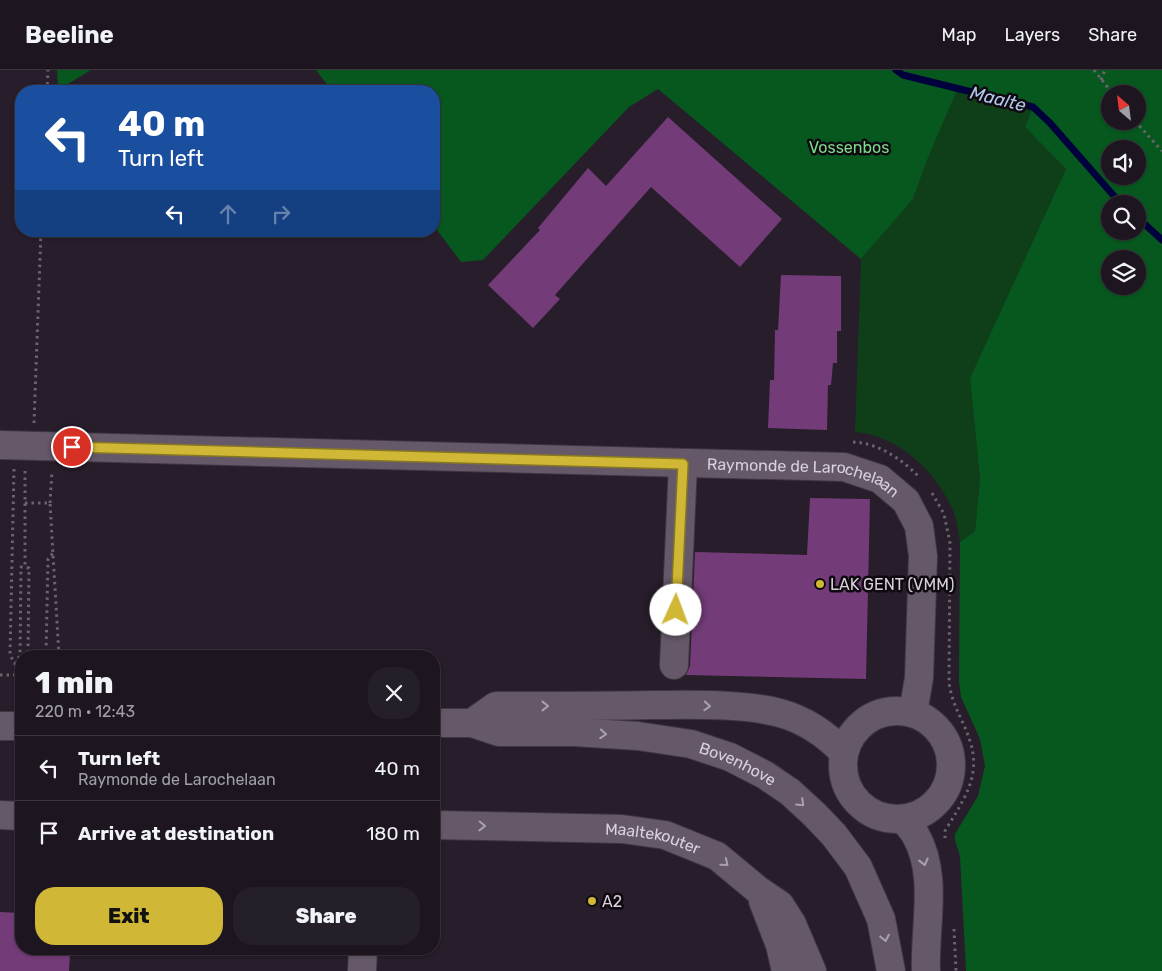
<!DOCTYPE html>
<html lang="en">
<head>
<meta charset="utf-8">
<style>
  :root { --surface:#1d1620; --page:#251f29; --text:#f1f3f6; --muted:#a09fa5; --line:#3b353e; --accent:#d0b736 }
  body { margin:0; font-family:Rubik,sans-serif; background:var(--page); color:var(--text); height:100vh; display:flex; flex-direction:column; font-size:19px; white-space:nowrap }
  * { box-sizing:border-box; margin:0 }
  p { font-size:16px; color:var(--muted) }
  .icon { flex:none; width:28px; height:28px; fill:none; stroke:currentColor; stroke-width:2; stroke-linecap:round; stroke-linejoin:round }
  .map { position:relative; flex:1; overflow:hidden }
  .sheet { position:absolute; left:15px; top:580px; width:425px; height:305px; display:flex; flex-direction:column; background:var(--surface); border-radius:20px; box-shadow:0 1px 4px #0004,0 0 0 1px var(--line) }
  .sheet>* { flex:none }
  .top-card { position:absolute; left:15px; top:15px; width:425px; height:152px; border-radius:20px; box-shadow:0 1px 4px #0004,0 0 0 1px var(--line); background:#1a4fa0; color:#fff; overflow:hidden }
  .needle { width:32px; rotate:332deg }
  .controls { position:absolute; left:1101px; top:15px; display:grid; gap:10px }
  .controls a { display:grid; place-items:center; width:45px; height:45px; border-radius:50%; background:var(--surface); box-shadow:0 1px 4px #0004,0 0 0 1px var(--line); font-size:25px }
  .pin { position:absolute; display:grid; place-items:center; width:42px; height:42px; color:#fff; margin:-21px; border:2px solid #fff; border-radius:50%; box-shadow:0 1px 5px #0007 }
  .me { position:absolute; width:55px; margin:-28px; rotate:2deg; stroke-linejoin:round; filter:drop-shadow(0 0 4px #0008) }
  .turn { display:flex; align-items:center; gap:18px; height:105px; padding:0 20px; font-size:22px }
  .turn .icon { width:65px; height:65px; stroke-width:2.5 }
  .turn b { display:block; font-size:35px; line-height:42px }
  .lanes { display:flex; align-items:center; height:48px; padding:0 20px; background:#0003; justify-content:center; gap:25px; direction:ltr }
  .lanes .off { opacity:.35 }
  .round { display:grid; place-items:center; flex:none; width:52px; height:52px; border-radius:20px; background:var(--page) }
  .overview { display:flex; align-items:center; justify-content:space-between; height:85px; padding:0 20px }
  h1 { font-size:30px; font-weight:800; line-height:38px }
  .cta { display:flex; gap:10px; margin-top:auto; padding:10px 20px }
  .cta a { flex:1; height:58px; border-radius:20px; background:var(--accent); color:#111; font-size:20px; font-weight:800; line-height:58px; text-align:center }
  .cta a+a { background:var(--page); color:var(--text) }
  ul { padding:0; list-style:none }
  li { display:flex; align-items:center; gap:15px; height:65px; padding:0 20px; border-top:1px solid var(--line) }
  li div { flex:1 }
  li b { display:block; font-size:19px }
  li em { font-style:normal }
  header { display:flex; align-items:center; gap:30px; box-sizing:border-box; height:70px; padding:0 25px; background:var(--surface); border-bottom:1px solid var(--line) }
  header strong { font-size:24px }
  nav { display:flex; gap:28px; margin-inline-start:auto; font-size:18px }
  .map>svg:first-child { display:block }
  .green { fill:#0f3f19 }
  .forest { fill:#07581f; fill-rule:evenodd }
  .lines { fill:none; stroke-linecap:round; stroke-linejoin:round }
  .stream { stroke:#00003d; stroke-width:7 }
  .building { fill:#733c78 }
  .minor-casing { stroke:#403743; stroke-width:30 }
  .path { stroke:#6c636f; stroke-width:3; stroke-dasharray:2.5 4; stroke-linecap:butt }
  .minor { stroke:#655969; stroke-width:28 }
  .oneway { stroke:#aaa1ad }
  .route-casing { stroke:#877723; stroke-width:12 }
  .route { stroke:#d0b736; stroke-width:9 }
  .poi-dot { fill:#d0b736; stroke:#0e090f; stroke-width:2 }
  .labels { text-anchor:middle; stroke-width:5; stroke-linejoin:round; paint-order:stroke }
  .park-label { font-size:16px; fill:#7ddb8a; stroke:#0e090f }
  .street-label { font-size:16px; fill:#d8d1db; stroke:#0e090f }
  .poi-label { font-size:16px; fill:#d8d1db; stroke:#0e090f; text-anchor:start }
  .water-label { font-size:18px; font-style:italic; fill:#b2c7ed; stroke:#0e090f }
</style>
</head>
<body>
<header>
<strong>Beeline</strong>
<nav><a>Map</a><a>Layers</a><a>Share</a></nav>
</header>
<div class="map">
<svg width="1162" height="901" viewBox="0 0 1162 901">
  <rect width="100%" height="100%" fill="#271d2b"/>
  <path class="green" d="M958 18 1033 37 1025 57 1066 99 970 308 980 409 975 461 960 472C958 461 957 448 952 438 934 400 899 366 855 362L861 189 913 129 927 90Z"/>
  <path class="forest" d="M57 0H91L58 20Z
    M316 0H1162V901H966L960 786 955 770V764L978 726 985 696 980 669 961 627 959 612 960 472 975 461 980 409 970 308 1066 99 1025 57 1033 37 958 18 927 90 913 129 861 189 658 19 629 37 483 190 461 192 434 156V21H332ZM1110 24H1138V51H1110ZM1110 79H1138V106H1110ZM1110 134H1138V161H1110ZM1110 189H1138V216H1110Z"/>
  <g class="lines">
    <path class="stream" d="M896 0 903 5 1033 37 1050 53 1121 134
      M1138 148 1162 170"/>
  </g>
  <path class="building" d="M668 47 782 149 740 197 651 117 555 225 560 229 533 258 488 215 540 160 538 158 588 98 606 116Z
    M781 205 841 206V261H837V293H833L831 315H828L827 360 768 358 770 310H774L775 260H778Z
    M810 428 870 429 866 609 686 605 690 596 695 482 807 485Z
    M0 842 21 843V879H30V884L70 883 69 901H0Z"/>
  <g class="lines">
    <g class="minor-casing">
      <g id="minor">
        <path id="s1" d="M0 375 844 397 880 409 906 431 919 456 923 486 919 608 913 643"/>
        <path d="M674 595 683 394"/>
        <circle cx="897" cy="695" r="54"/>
        <path id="s2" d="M434 653H472L499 662H574L638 666 691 674 730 687 765 705 790 722 815 745 834 765 858 797 881 849 891 901"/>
        <path d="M472 653 496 636C548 636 600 636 652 635 691 635 742 633 780 643 805 650 826 664 844 683"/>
        <path d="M0 656H21"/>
        <path d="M0 745 21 746"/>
        <path d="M904 749C907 754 912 759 915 764 939 805 924 857 926 901"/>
        <path id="s3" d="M434 755 622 759 665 765 717 786 758 820 780 835 792 854 812 901"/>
        <path d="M763 831 780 875 786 901"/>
        <path d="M362 901 363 879"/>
      </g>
    </g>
    <path class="path" d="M1094 0 1113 24
      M1101 10 1105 0
      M47 21 48 0
      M1135 51 1162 81
      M34 353 41 161
      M853 372C879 373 903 390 920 408
      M14 399 10 585 15 594V599
      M25 401V498
      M932 423 944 444 950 473 949 613C953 638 963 649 970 671 982 707 962 732 945 761V768
      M25 433H50L59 586
      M50 433 52 401
      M15 594 20 585 21 497 29 498 28 585H46L48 489 53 483
      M0 605H21
      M21 605V601
      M954 859 956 901"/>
    <use href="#minor" class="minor"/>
  </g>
  <defs><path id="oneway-chevron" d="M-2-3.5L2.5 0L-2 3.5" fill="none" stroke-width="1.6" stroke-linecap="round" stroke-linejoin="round" transform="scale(1.25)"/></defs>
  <g class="oneway">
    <use href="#oneway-chevron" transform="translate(545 636)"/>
    <use href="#oneway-chevron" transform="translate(707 636) rotate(3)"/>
    <use href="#oneway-chevron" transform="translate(603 664) rotate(4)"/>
    <use href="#oneway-chevron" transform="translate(801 733) rotate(43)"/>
    <use href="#oneway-chevron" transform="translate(482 756) rotate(1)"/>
    <use href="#oneway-chevron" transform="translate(924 792) rotate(76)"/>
    <use href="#oneway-chevron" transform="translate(725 793) rotate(39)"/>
    <use href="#oneway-chevron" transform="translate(885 868) rotate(79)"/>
  </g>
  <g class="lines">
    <g class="route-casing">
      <path id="route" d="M72 377 683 394 676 540"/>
    </g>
    <use href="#route" class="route"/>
  </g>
  <g class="poi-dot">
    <circle cx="820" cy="514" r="5"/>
    <circle cx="592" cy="831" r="5"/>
  </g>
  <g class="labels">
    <g class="park-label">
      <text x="849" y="83">Vossenbos</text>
    </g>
    <g class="street-label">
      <text dy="6" stroke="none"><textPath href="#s1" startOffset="806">Raymonde de Larochelaan</textPath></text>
      <text dy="6" stroke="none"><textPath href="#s2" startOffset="310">Bovenhove</textPath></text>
      <text dy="6" stroke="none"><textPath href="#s3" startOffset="220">Maaltekouter</textPath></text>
    </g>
    <g class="poi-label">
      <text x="830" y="520">LAK GENT (VMM)</text>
      <text x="602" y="837">A2</text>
    </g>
    <g class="water-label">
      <text transform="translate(998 29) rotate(14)" y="6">Maalte</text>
    </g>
  </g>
</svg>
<div class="controls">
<a><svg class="needle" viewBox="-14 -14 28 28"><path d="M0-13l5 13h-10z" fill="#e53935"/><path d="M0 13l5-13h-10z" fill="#a09fa5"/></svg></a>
<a><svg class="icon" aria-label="sound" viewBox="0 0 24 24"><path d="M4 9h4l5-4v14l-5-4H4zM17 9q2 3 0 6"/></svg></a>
<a><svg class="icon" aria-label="search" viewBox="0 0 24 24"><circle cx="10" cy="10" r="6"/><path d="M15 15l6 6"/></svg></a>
<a><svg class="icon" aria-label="layers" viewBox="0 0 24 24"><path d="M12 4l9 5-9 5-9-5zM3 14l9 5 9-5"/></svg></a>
</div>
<div class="pin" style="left:72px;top:377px;background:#d93025"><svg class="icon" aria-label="arrive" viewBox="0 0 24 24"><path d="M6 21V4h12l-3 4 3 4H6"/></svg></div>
<svg class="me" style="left:676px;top:540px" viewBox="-20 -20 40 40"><circle r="19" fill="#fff"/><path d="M0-13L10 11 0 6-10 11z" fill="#d0b736"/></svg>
<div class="top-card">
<div class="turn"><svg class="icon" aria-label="left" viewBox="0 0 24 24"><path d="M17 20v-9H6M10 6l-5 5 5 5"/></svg><div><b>40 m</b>Turn left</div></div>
<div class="lanes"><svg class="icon" aria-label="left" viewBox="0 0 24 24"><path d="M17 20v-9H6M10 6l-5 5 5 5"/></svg><svg class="icon off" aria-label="ahead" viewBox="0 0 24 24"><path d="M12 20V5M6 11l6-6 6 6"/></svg><svg class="icon off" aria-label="right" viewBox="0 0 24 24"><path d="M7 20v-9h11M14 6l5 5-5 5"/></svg></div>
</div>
<section class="sheet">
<div class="overview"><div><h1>1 min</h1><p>220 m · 12:43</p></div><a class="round"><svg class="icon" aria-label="close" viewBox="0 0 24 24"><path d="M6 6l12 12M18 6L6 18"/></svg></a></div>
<ul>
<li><svg class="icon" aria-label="left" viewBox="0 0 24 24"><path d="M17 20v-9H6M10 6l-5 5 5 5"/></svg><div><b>Turn left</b><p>Raymonde de Larochelaan</p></div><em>40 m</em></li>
<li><svg class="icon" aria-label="arrive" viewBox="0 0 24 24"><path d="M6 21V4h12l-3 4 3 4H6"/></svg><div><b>Arrive at destination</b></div><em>180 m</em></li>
</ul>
<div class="cta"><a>Exit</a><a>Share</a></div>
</section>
</div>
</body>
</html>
